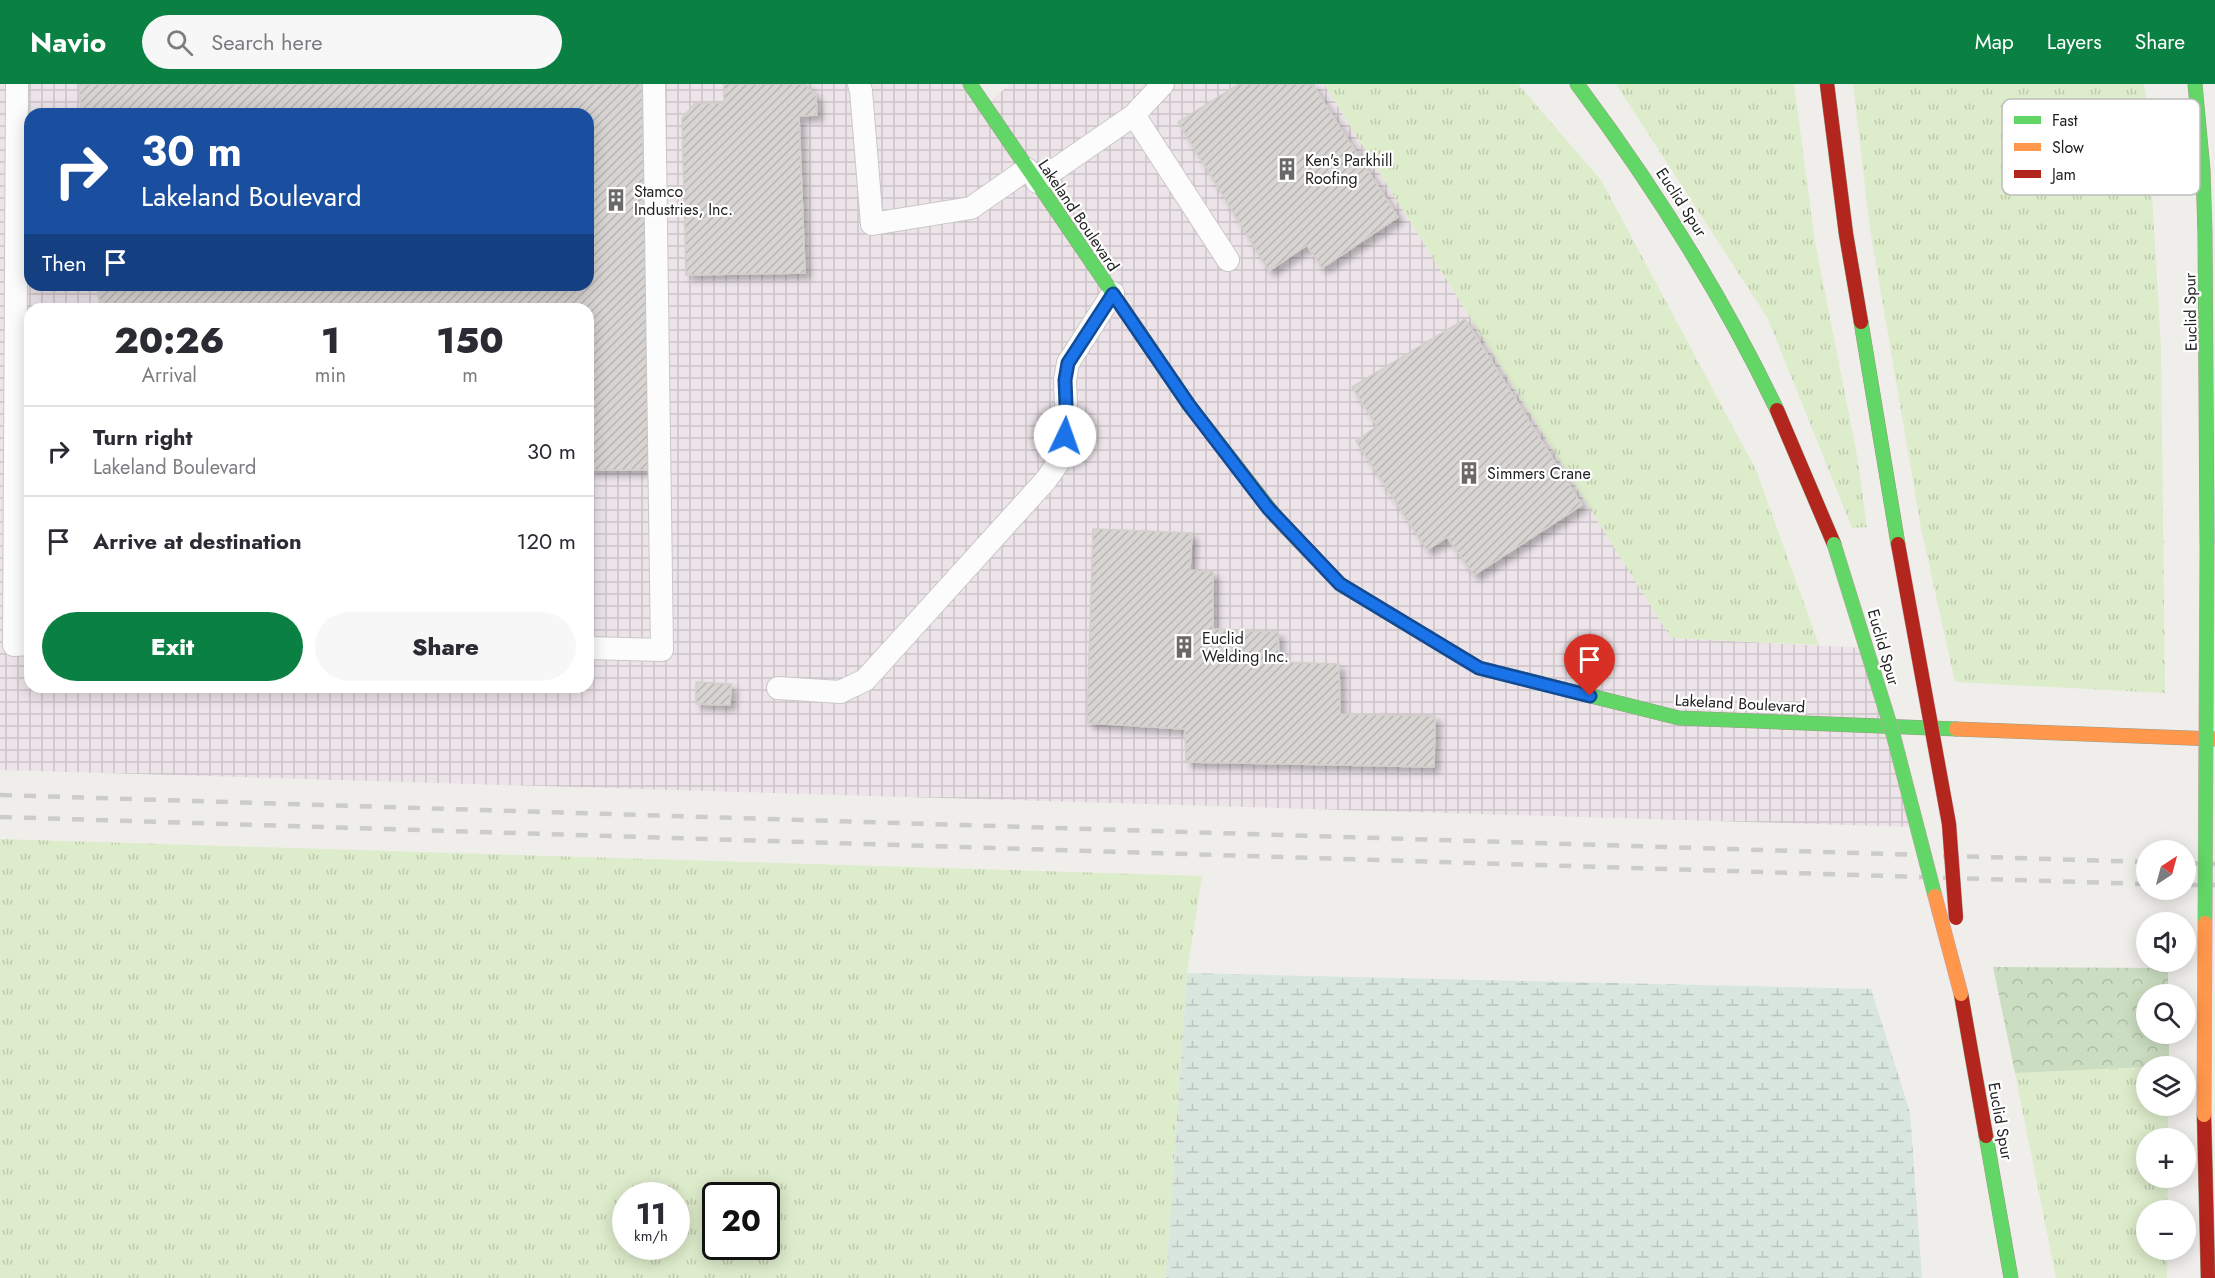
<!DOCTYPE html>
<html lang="en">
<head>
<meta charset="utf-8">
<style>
  :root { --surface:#fff; --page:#f7f7f7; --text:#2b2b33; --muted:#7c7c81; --line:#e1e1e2; --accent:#0b8043 }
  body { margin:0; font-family:Jost,sans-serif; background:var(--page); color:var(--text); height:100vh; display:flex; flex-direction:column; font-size:22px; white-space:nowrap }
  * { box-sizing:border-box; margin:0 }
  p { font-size:20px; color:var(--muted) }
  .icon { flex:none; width:33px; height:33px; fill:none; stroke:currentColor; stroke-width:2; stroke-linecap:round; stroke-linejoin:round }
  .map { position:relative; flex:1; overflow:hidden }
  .details { position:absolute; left:24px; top:219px; width:570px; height:390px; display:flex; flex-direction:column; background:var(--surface); border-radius:18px; box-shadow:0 3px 15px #0003 }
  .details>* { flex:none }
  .hud { position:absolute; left:24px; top:24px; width:570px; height:183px; border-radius:18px; box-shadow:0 3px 15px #0003; background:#1a4fa0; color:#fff; overflow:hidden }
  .needle { width:39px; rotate:36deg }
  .buttons { position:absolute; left:2136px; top:756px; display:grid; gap:12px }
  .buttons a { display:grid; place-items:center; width:60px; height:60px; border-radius:50%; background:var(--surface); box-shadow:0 3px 15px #0003; font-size:30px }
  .speed { position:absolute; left:612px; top:1098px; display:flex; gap:12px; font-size:30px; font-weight:700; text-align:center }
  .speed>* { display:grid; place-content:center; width:78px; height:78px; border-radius:50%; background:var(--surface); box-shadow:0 3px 15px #0003; line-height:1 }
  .speed small { font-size:15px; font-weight:400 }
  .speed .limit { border:3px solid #111; border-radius:9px; background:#fff; color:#111 }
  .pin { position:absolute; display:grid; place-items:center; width:51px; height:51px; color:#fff; margin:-62px -26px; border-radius:50% 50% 50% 0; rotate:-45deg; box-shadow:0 0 6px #0007 }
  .pin .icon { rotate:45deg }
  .me { position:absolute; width:66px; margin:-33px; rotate:3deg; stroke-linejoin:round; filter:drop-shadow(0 0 4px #0008) }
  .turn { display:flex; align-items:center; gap:21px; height:126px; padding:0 18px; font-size:27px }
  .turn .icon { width:78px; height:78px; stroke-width:2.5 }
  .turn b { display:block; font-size:42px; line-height:51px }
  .then { display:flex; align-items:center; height:57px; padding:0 18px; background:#0003; gap:12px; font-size:22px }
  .eta { display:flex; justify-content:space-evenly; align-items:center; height:102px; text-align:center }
  .eta b { font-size:36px; font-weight:800; line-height:42px }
  .button { display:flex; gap:12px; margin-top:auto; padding:12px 18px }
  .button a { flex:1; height:69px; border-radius:36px; background:var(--accent); color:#fff; font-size:24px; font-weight:800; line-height:69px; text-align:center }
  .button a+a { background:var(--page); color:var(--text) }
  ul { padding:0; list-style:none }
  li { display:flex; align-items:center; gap:18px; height:90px; padding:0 18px; border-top:2px solid var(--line) }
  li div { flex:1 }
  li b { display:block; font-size:22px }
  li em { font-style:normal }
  header { display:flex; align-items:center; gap:36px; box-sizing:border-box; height:84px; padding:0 30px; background:var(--accent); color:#fff }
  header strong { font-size:28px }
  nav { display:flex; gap:33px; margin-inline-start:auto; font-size:21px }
  .search { width:420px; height:54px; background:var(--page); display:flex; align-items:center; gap:15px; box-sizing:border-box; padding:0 21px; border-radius:33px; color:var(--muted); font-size:22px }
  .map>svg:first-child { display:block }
  .industrial { fill:url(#industrial-grid); fill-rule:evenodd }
  .grass { fill:url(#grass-tufts); fill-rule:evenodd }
  .forest { fill:url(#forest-crowns) }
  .wetland { fill:url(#wetland-marsh) }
  .building { fill:url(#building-hatch); stroke:#d3d0cc; stroke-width:1.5; filter:url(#shadow) }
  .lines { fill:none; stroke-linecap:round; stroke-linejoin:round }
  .lane-casing { stroke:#c9c8c7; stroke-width:24 }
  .fast-casing { stroke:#999a82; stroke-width:15 }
  .slow-casing { stroke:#999a82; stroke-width:15 }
  .jam-casing { stroke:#999a82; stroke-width:15 }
  .lane { stroke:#fdfcfc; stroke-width:22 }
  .fast { stroke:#63d668; stroke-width:14 }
  .slow { stroke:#ff974d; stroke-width:14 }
  .jam { stroke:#b3261e; stroke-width:14 }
  .rail { stroke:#ccc; stroke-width:4.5; stroke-dasharray:12 12; stroke-linecap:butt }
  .fast-bridge-casing { stroke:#c5a2ac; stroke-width:15; stroke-linecap:butt }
  .slow-bridge-casing { stroke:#c5a2ac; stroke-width:15; stroke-linecap:butt }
  .jam-bridge-casing { stroke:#c5a2ac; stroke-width:15; stroke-linecap:butt }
  .fast-bridge { stroke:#63d668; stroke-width:14 }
  .slow-bridge { stroke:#ff974d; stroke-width:14 }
  .jam-bridge { stroke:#b3261e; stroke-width:14 }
  .route-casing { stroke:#114b97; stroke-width:15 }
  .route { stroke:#1a73e8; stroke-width:10 }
  .labels { text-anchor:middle; stroke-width:4.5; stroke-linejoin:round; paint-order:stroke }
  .poi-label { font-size:16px; fill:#222; stroke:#fff; text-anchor:start }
  .street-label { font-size:16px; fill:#222; stroke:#fff }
  .key { fill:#fff; stroke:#bdbdbd; stroke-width:1.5 }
  .key-label { font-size:16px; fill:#222 }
</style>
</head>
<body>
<header>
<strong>Navio</strong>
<div class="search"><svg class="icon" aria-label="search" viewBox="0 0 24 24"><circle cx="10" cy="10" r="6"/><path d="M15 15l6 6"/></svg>Search here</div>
<nav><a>Map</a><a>Layers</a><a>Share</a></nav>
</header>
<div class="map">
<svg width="2215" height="1194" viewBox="0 0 2215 1194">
  <defs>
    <pattern id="industrial-grid" width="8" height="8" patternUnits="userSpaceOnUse" patternTransform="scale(1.5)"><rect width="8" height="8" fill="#ede4e9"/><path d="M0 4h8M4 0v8" fill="none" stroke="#cbc3c8"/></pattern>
    <pattern id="grass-tufts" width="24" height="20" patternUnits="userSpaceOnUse" patternTransform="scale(1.5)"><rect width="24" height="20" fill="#ddeccb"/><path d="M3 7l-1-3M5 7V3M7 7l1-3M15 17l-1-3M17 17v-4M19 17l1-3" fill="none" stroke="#bdcaae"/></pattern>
    <pattern id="forest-crowns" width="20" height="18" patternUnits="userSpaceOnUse" patternTransform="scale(1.5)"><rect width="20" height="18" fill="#cbdec1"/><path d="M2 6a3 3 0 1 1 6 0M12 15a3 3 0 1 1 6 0" fill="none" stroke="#aebea6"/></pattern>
    <pattern id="wetland-marsh" width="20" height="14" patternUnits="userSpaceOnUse" patternTransform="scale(1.5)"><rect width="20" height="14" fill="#d9e6de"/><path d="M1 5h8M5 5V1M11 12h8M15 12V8" fill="none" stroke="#bac5be"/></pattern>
    <pattern id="building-hatch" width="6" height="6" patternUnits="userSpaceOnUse" patternTransform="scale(1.5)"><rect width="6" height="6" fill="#d7d4d2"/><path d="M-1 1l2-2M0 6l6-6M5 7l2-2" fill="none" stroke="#b8b6b4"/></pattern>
    <filter id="shadow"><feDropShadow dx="5.5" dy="5.5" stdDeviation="3" flood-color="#0004"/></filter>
  </defs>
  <rect width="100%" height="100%" fill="#f0eeeb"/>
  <path class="industrial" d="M0 0H970L985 22 1010 0H1324L1671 554 1866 564 1916 743 0 686ZM30 30H588V201H30ZM30 225H588V603H30Z"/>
  <path class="grass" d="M1324 0H1518L1601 96 1756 386 1819 561 1671 554Z
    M1616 0H1794L1815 158 1857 371 1867 443 1852 444 1768 235Z
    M1853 0H2144L2146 11 2161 262 2165 609 1955 598 1921 444 1870 145Z
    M0 755 1202 792 1187 889 1166 1194H0ZM626 1112H676V1162H626ZM716 1112H766V1162H716Z
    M2146 983V1022H2168V1054H2146V1094H2168L2167 1126H2146V1166H2167V1194H2056L2015 989Z"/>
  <path class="forest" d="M1993 883 2168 884V910H2146V950H2169V982L2015 989Z"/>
  <path class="wetland" d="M1187 889 1871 905 1910 1028 1922 1194H1166Z"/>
  <path class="building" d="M79 0H642L650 386H588V225H100L98 201H588V30H81Z
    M724 0H805L816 12 817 31 799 32 805 189 686 191 682 34 695 19H724Z
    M1239 0H1312L1398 133 1322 184 1307 161 1269 187 1178 38Z
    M1465 235 1582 421 1474 491 1447 453 1427 466 1356 357 1377 342 1352 303Z
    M1093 445 1192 449 1190 486 1213 488V545L1278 548 1279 578 1339 580 1340 630 1435 632 1434 683 1186 678 1185 645 1087 639Z
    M696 598 731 600 730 621 696 620Z"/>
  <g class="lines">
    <g class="lane-casing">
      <path id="lane" d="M17 0 14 561 30 560
        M859 0 861 7 872 140 971 124 1027 85
        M1134 31 1163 0
        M1037 98 1134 31 1228 176
        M588 564 662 566 654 0
        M778 604 840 608 865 596 1046 396 1058 379 1065 352 1066 321 1065 296 1068 279 1113 209"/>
    </g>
    <g class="fast-casing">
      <path id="fast" d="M970 0 1189 321 1276 433
        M1577 0C1655 104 1721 209 1777 326
        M2195 0 2203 86 2205 150 2207 458
        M1861 238 1898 460
        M1444 563 1479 584 1679 634 1956 645
        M1986 1052 2011 1194"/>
    </g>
    <g class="slow-casing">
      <path id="slow" d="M1276 433 1340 500 1444 563
        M1956 645 2215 655"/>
    </g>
    <g class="jam-casing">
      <path id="jam" d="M1827 0 1846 150 1861 238
        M1777 326 1834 460
        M1961 910 1986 1052
        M2204 1031 2208 1194"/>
    </g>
    <use href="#lane" class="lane"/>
    <use href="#fast" class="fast"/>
    <use href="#slow" class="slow"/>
    <use href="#jam" class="jam"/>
    <path class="rail" d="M0 711 2146 778
      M0 733 2146 800
      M2186 779 2215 780
      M2186 801H2215"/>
    <g class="fast-bridge-casing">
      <path id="fast-bridge" d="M1834 460 1893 650 1935 812
        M2205 839 2207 458"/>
    </g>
    <g class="slow-bridge-casing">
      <path id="slow-bridge" d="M1935 812 1961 910
        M2204 1031 2205 839"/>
    </g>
    <g class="jam-bridge-casing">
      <path id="jam-bridge" d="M1898 460 1949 740 1956 834"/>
    </g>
    <use href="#fast-bridge" class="fast-bridge"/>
    <use href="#slow-bridge" class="slow-bridge"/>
    <use href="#jam-bridge" class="jam-bridge"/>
  </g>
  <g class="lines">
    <g class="route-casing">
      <path id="route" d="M1065 352 1066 321 1065 296 1068 279 1113 210 1189 321 1268 424 1340 500 1479 584 1590 612"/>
    </g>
    <use href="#route" class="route"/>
  </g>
  <defs>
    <g id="building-bare" transform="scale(1.8)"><path d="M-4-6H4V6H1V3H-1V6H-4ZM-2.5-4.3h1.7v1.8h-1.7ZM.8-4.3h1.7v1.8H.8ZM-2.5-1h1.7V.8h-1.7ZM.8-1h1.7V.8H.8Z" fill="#6a6968" stroke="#fff" stroke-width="2.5" paint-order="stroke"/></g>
  </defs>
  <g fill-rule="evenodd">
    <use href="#building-bare" x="1287" y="85"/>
    <use href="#building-bare" x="616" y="116"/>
    <use href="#building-bare" x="1469" y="389"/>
    <use href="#building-bare" x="1184" y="563"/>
  </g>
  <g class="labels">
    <g class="poi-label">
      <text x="1305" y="82">Ken's Parkhill<tspan x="1305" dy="18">Roofing</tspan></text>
      <text x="634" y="113">Stamco<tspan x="634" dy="18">Industries, Inc.</tspan></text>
      <text x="1487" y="395">Simmers Crane</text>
      <text x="1202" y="560">Euclid<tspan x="1202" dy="18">Welding Inc.</tspan></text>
    </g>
    <g class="street-label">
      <text transform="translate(1682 118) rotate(57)" y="6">Euclid Spur</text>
      <text transform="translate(1079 131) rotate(56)" y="6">Lakeland Boulevard</text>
      <text transform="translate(2190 228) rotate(-91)" y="6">Euclid Spur</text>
      <text transform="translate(1884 563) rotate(74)" y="6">Euclid Spur</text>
      <text transform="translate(1740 619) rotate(3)" y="6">Lakeland Boulevard</text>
      <text transform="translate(2001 1037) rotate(80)" y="6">Euclid Spur</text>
    </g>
  </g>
  <rect x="2002" y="15" width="198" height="96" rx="9" class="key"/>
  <rect x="2014" y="32" width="27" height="8" fill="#63d668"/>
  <rect x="2014" y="59" width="27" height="8" fill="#ff974d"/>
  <rect x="2014" y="86" width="27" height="8" fill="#b3261e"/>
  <g class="key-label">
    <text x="2052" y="42">Fast</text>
    <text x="2052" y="69">Slow</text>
    <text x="2052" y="96">Jam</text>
  </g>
</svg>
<div class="buttons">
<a><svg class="needle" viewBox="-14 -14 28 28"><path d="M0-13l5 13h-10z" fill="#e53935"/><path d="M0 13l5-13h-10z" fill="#7c7c81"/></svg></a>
<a><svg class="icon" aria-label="sound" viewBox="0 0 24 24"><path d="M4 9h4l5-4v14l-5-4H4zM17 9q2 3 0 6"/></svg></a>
<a><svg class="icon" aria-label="search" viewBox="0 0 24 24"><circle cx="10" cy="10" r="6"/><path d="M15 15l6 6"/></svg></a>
<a><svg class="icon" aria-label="layers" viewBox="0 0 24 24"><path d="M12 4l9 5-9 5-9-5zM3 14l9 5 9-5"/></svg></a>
<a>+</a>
<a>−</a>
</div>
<div class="speed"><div>11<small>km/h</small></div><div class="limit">20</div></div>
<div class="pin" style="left:1590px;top:612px;background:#d93025"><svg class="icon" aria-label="arrive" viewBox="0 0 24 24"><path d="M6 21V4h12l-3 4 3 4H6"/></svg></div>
<svg class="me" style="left:1065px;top:352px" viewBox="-20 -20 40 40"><circle r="19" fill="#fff"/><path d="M0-13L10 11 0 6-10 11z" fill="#1a73e8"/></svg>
<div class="hud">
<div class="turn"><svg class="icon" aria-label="right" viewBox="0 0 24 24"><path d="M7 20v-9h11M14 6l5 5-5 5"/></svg><div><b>30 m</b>Lakeland Boulevard</div></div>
<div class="then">Then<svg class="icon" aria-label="arrive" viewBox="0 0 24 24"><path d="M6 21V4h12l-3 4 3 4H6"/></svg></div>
</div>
<section class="details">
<div class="eta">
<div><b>20:26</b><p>Arrival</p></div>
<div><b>1</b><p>min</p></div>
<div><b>150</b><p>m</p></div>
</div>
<ul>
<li><svg class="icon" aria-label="right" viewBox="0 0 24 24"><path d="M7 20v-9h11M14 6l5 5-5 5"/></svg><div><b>Turn right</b><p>Lakeland Boulevard</p></div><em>30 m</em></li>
<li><svg class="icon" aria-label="arrive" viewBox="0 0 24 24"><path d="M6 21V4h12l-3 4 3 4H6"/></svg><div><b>Arrive at destination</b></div><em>120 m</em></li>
</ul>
<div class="button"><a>Exit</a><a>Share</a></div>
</section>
</div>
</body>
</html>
